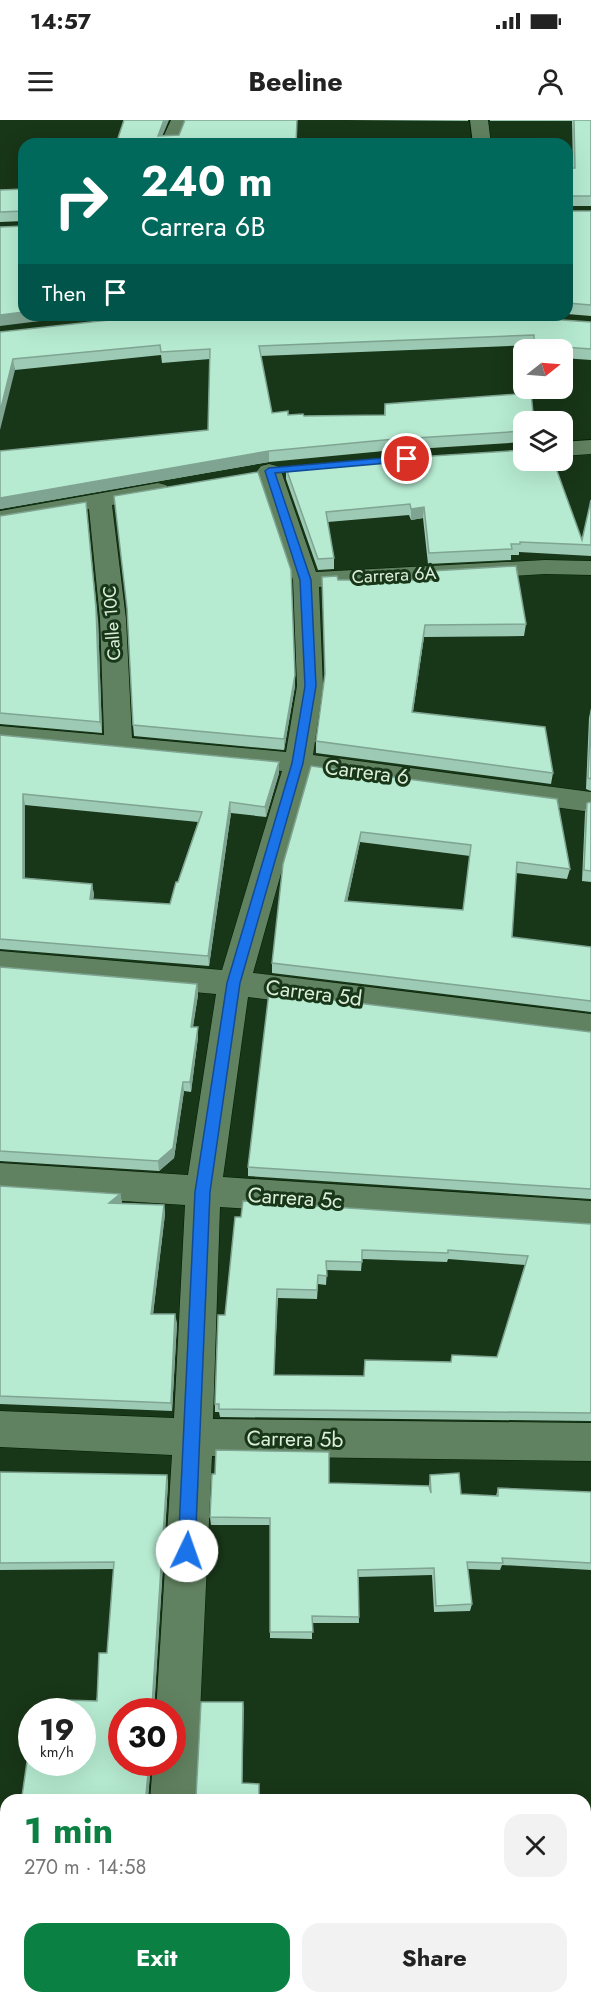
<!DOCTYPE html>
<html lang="en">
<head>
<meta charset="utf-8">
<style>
  :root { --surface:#fff; --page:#f2f2f2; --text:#222; --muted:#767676; --accent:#0b8043 }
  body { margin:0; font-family:Jost,sans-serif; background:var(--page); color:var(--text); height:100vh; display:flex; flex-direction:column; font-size:22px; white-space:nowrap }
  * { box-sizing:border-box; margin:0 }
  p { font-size:20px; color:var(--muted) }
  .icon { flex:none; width:33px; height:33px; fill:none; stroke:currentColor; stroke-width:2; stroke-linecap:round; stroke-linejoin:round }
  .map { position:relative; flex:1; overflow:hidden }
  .sheet { position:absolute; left:0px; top:1674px; width:591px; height:210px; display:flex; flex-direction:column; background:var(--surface); border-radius:18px 18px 0 0; box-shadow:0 6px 24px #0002 }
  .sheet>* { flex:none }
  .hud { position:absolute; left:18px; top:18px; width:555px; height:183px; border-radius:18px; box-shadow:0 6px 24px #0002; background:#00695c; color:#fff; overflow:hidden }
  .needle { width:39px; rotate:73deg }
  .buttons { position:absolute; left:513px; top:219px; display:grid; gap:12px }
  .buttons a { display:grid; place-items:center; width:60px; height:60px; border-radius:12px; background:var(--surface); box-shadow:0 6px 24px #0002; font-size:30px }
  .speed { position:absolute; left:18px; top:1578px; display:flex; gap:12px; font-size:30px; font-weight:700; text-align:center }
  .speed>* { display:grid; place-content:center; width:78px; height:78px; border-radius:50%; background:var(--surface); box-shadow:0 6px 24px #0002; line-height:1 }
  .speed small { font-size:15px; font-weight:400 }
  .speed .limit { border:9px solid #d22; background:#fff; color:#111 }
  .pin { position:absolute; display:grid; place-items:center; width:51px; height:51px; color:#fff; margin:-26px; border:3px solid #fff; border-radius:50%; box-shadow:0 2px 6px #0007 }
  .me { position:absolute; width:66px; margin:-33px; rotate:3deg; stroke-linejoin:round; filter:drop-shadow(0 0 4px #0008) }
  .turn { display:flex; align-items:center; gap:21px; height:126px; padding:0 24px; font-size:27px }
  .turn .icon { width:78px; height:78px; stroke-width:2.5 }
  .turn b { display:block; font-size:42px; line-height:51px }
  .then { display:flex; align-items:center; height:57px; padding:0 24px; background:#0003; gap:12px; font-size:22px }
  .round { display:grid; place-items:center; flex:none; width:63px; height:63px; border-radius:18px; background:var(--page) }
  .overview { display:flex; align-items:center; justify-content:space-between; height:102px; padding:0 24px }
  h1 { font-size:36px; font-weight:700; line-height:45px; color:var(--accent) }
  .button { display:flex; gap:12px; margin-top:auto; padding:12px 24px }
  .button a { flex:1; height:69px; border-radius:18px; background:var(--accent); color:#fff; font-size:24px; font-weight:700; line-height:69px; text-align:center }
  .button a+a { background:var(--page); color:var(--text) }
  .status { display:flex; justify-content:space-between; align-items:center; height:42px; padding:0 30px; background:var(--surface); direction:ltr }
  .status svg { height:16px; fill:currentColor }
  header { display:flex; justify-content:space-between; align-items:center; height:78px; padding:0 24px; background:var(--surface); font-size:27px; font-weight:700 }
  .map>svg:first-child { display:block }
  .green { fill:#543c00 }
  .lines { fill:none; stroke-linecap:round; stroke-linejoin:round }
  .minor-casing { stroke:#011d02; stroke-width:1 }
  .minor { fill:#618260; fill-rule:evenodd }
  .wall { fill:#9dcab4; fill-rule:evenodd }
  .shaded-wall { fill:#7fa492 }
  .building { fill:#b6ebd1; stroke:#7fa492; stroke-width:1.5; fill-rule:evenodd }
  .route { fill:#1a73e8; stroke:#114b97; stroke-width:1.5 }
  .labels { text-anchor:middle; stroke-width:6; stroke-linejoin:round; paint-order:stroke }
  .far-street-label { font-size:18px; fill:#dcefdb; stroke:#183618 }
  .street-label { font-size:21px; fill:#dcefdb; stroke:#183618 }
</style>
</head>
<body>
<div class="status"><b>14:57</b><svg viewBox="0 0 49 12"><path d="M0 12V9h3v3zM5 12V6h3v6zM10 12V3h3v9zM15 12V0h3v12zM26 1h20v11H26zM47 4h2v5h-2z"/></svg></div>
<header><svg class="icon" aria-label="menu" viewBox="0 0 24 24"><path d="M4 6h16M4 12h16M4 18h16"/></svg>Beeline<svg class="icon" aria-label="person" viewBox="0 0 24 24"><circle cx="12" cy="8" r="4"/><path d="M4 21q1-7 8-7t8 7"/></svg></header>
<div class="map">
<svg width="591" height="1884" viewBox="0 0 591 1884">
  <rect width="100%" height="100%" fill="#183618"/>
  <path class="green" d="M585 1698H591V1884H361V1878H585Z"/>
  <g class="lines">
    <g class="minor-casing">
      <path id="minor" d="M171 0H189L178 24H160Z
        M470 0H488L491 24H473Z
        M591 320V334L562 336V322Z
        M269 344 277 346 281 351 316 452 545 440 591 441V455L545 454 319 467 323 566 313 635 591 672V692L309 654 253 853 591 894V920L248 877 223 1057 591 1081V1111L220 1087 213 1299 591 1303V1341L212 1336 196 1680H150L153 1642H172V1592H156L172 1335 0 1327V1291L174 1298 185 1085 0 1073V1043L188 1055 216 874 0 855V831L222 850 282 651 0 624V606L104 615 100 499 89 389 0 405V391L158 363 166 365 170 370 166 375 112 385 126 499 132 618 286 632 297 566 293 460 257 351 261 346Z
        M138 1878H186V1884H138Z"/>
    </g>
    <use href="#minor" class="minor"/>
  </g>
  <path class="wall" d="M347 0H468V1Z
    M490 0H591V86H567V48H573L572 1H490Z
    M24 69V101L0 102V70Z
    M567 91H591V196L567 194Z
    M591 202V240L562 238V230H533L532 225 261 236 272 293 288 295 304 296 384 295 385 284 524 302V322L384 331 269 342 0 389V331L208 310 210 239 162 243 161 235 15 250 0 212Z
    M286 348 582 420 591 380V436L519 432V435H511V440L428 444 423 398 411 400 409 395 328 402 334 438V449L318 450 286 359Z
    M0 396 98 499 102 613 0 604Z
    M432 451 526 504 524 516 424 517 413 592 553 653 551 664 316 633V621L325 558 322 457 338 460H431Z
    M295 566 284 630 134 616 133 605Z
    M591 588V671L586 669 589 598Z
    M0 615 279 642V653L266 697 231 693 209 846 0 829ZM25 685 198 702 170 784 93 779 94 775 92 764 25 758Z
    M311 646 570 749 567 759 516 753 512 817 591 827V892L272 853V843ZM360 722 470 736 463 790 347 782Z
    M591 682V762L582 761 585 693 587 683Z
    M0 847 197 864 198 875 193 907 198 917 191 972 184 971 174 1038 159 1051 0 1041Z
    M591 912V1079L248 1056V1047Z
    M0 1066 120 1074 122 1083 164 1085 165 1094 153 1194 177 1203 172 1291 0 1284Z
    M235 1097 591 1104V1301L220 1297 219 1292H215V1284L225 1195ZM362 1139 447 1142 448 1139 525 1145 497 1237 451 1242 365 1240 364 1256 274 1255 278 1178 317 1179 318 1164 326 1165 327 1150 361 1151Z
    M0 1352 167 1355 168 1363 154 1588 168 1589 169 1592H122V1642H151L148 1677H196L243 1582 242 1663 259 1664V1680H24L22 1676 82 1642 107 1533 114 1449 0 1450Z
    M430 1355 461 1374 496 1376 498 1368 591 1372V1450L502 1445 500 1450 468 1449 472 1484 470 1491 434 1492 432 1455 358 1457 359 1503H312V1519L270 1518V1405H211L210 1397 329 1363 429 1366Z"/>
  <path class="shaded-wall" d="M164 0H169L159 24 158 16Z
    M24 192V195H88L0 206V195Z
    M13 239 15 250 0 310V292Z
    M269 331V342L0 389V378Z
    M86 382 98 499 102 613 100 602Z
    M424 387 423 398 411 400V389Z
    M425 505 424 517 411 604 412 592Z
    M295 555V566L284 630V619Z
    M279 642V653L266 697 265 687Z
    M23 674 25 685V769L23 758Z
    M230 682 231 693 209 846 208 836Z
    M361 712 360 722 345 792V781Z
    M92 764 94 775 91 789 90 779Z
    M197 864 198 875 191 917V907Z
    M198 907V917L191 972 190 962Z
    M183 962 184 971 174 1038 159 1051 158 1041Z
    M120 1074 122 1083H109Z
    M164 1085 165 1094 152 1203 151 1194Z
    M175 1194 177 1203 172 1291 171 1283Z
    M167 1355 168 1363 154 1592 152 1586Z
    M243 1582 244 1588 242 1668V1663Z
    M149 1642H151L148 1680 146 1675Z"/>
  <path class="building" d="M124 0H164L158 16 179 15 185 0H297L296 24H116Z
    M574 0H591V76H567V48H575Z
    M24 69V91L0 92V70Z
    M567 91H591V185L567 183Z
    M24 106V192L0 195V107Z
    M155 195H490L591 202V229L534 225V215L259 226 272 293 288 291V295L303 294 304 296 385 295V284L531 273 534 302H524V311L384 320 269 331 0 378V331L208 310 210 229 161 232 160 225 13 239 0 292V212Z
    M524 330V340H553L582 420 591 380V425L520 422V424H511L512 429 429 433 424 387 411 389 410 384 326 392 334 438 318 439 286 348 385 339Z
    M258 352 291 450 295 555 284 619 133 605 127 488 114 376Z
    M86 382 96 488 100 602 0 593V396Z
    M516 446 526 504 425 505 412 592 545 607 553 653 316 621 325 554 322 457 337 456 338 460H433L432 451Z
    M591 592V659L588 658Z
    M0 615 279 642 265 687 230 682 208 836 0 819ZM23 674 202 692 178 762H176L170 784 90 779 92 764 23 758Z
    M311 646 557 679 570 749 517 742 512 817 591 827V881L272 843 283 744ZM361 712 471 725 463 790 345 781Z
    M591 682V751L584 750 587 683Z
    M0 847 197 864 191 907H198L190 962H183L173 1028 158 1041 0 1031Z
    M269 872 591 912V1069L248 1047Z
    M0 1066 120 1074 109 1083 164 1085 151 1194H175L171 1283 0 1276Z
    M243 1081 591 1104V1293L219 1289V1284H215L218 1195H225L235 1097H241ZM362 1130 448 1133V1130L528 1136 497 1237 452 1235 451 1242 365 1240 364 1256 274 1255 277 1169 317 1170 318 1155 327 1156 326 1141 362 1142Z
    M216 1330 329 1332V1363L429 1366 431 1373 430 1355 459 1353 461 1374 498 1376V1368L591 1372V1443L502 1438 503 1443 467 1442 472 1484 436 1486 434 1448 358 1450 359 1497 312 1496 313 1512H270V1398L210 1397 212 1354H215Z
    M0 1352 167 1355 152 1586 154 1589H168V1592H122V1642H149L146 1675 148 1677H196L201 1582H243L242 1663 259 1664V1680H87V1676H22L29 1628H32V1642H82V1592H63L64 1580 97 1581 99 1533H107L114 1442 0 1443Z
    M84 1878H134V1883L142 1884H83Z"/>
  <path class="route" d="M407 336 410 337V341L275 353 311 460 316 566 303 643 240 863 210 1072 195 1431 193 1437 187 1439 181 1437 178 1431 195 1072 227 863 292 643 305 566 300 460 265 351 269 348Z"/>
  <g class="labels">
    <g class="far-street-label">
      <text transform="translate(394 455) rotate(-3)" y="6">Carrera 6A</text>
      <text transform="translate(112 503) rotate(-94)" y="6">Calle 10C</text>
    </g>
    <g class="street-label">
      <text transform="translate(367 652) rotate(7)" y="7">Carrera 6</text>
      <text transform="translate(314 873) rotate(7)" y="7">Carrera 5d</text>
      <text transform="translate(295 1078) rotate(4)" y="7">Carrera 5c</text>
      <text transform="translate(295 1319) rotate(1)" y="7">Carrera 5b</text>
    </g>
  </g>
</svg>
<div class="buttons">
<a><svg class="needle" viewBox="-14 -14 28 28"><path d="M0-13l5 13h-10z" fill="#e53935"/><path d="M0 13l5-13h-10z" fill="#767676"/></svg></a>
<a><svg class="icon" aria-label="layers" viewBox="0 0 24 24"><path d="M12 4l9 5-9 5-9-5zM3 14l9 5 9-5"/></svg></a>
</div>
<div class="speed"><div>19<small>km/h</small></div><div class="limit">30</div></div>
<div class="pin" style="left:407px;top:339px;background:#d93025"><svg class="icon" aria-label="arrive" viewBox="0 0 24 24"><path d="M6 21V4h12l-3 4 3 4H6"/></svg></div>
<svg class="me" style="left:187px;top:1431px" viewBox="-20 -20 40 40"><circle r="19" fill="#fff"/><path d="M0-13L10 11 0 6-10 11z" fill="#1a73e8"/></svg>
<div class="hud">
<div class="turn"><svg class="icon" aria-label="right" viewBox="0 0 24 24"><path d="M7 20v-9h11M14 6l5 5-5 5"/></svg><div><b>240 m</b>Carrera 6B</div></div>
<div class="then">Then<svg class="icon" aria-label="arrive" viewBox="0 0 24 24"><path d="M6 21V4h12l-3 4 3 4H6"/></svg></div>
</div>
<section class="sheet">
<div class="overview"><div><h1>1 min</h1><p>270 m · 14:58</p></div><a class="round"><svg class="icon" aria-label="close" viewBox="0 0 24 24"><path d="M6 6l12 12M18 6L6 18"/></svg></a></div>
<div class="button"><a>Exit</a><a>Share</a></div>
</section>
</div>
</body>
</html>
